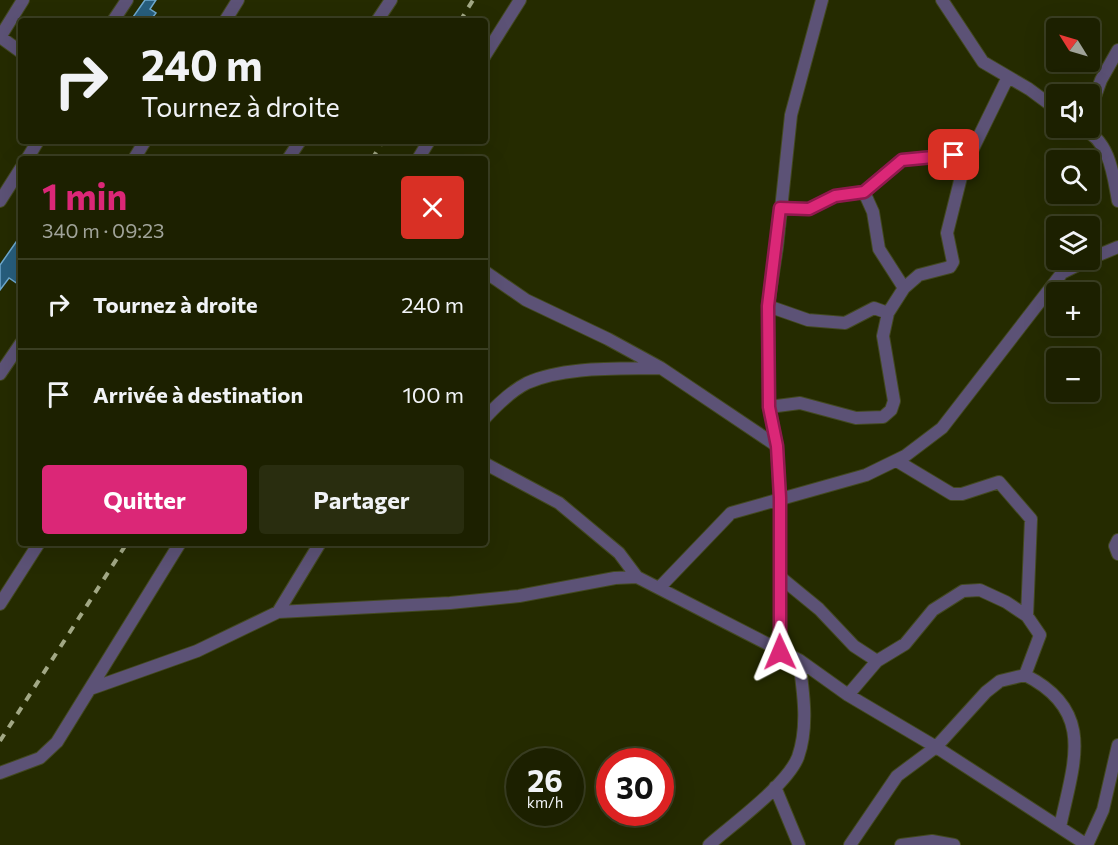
<!DOCTYPE html>
<html lang="fr">
<head>
<meta charset="utf-8">
<style>
  :root { --surface:#1c2000; --page:#292d0f; --text:#f1f3f6; --muted:#a0a399; --line:#3a3e22; --accent:#db2777 }
  body { margin:0; font-family:Commissioner,sans-serif; background:var(--page); color:var(--text); height:100vh; display:flex; flex-direction:column; font-size:22px; white-space:nowrap }
  * { box-sizing:border-box; margin:0 }
  p { font-size:20px; color:var(--muted) }
  .icon { flex:none; width:33px; height:33px; fill:none; stroke:currentColor; stroke-width:2; stroke-linecap:round; stroke-linejoin:round }
  .map { position:relative; flex:1; overflow:hidden }
  .details { position:absolute; left:18px; top:156px; width:470px; height:390px; display:flex; flex-direction:column; background:var(--surface); border-radius:6px; box-shadow:0 6px 24px #0002,0 0 0 2px var(--line) }
  .details>* { flex:none }
  .top-card { position:absolute; left:18px; top:18px; width:470px; height:126px; border-radius:6px; box-shadow:0 6px 24px #0002,0 0 0 2px var(--line); background:#1c2000; color:var(--text); overflow:hidden }
  .needle { width:39px; rotate:307deg }
  .buttons { position:absolute; left:1046px; top:18px; display:grid; gap:12px }
  .buttons a { display:grid; place-items:center; width:54px; height:54px; border-radius:6px; background:var(--surface); box-shadow:0 6px 24px #0002,0 0 0 2px var(--line); font-size:30px }
  .speed { position:absolute; left:506px; top:748px; display:flex; gap:12px; font-size:30px; font-weight:700; text-align:center }
  .speed>* { display:grid; place-content:center; width:78px; height:78px; border-radius:50%; background:var(--surface); box-shadow:0 6px 24px #0002,0 0 0 2px var(--line); line-height:1 }
  .speed small { font-size:15px; font-weight:400 }
  .speed .limit { border:9px solid #d22; background:#fff; color:#111 }
  .pin { position:absolute; display:grid; place-items:center; width:51px; height:51px; color:#fff; margin:-26px; border-radius:12px; box-shadow:0 3px 9px #0006 }
  .me { position:absolute; width:66px; margin:-33px; rotate:359deg; stroke-linejoin:round; filter:drop-shadow(0 0 4px #0008) }
  .turn { display:flex; align-items:center; gap:21px; height:126px; padding:0 24px; font-size:27px }
  .turn .icon { width:78px; height:78px; stroke-width:2.5 }
  .turn b { display:block; font-size:42px; line-height:51px }
  .round { display:grid; place-items:center; flex:none; width:63px; height:63px; border-radius:6px; background:var(--page) }
  .headline { display:flex; align-items:center; justify-content:space-between; height:102px; padding:0 24px }
  h1 { font-size:36px; font-weight:700; line-height:45px; color:var(--accent) }
  .primary-button { display:flex; gap:12px; margin-top:auto; padding:12px 24px }
  .primary-button a { flex:1; height:69px; border-radius:6px; background:var(--accent); color:#fff; font-size:24px; font-weight:700; line-height:69px; text-align:center }
  .primary-button a+a { background:var(--page); color:var(--text) }
  ul { padding:0; list-style:none }
  li { display:flex; align-items:center; gap:18px; height:90px; padding:0 24px; border-top:2px solid var(--line) }
  li div { flex:1 }
  li b { display:block; font-size:22px }
  li em { font-style:normal }
  .map>svg:first-child { display:block }
  .building { fill:#275e7d; stroke:#6ea8cd; stroke-width:1.5 }
  .lines { fill:none; stroke-linecap:round; stroke-linejoin:round }
  .street-casing { stroke:#434920; stroke-width:14 }
  .street { stroke:#5c5276; stroke-width:12 }
  .rail { stroke:#a2a885; stroke-width:4; stroke-dasharray:8 8; stroke-linecap:butt }
  .route-casing { stroke:#8e194d; stroke-width:15 }
  .route { stroke:#db2777; stroke-width:10 }
</style>
</head>
<body>
<div class="map">
<svg width="1118" height="845" viewBox="0 0 1118 845">
  <rect width="100%" height="100%" fill="#252b00"/>
  <path class="building" d="M145 0H156L150 9 156 13 150 21H138L133 17Z
    M21 235V286L9 278 0 290V265Z"/>
  <g class="lines">
    <g class="street-casing">
      <path id="street" d="M942 0 983 62 1029 89 1056 109
        M113 21 127 0
        M225 21 238 0
        M377 21 391 0
        M21 52 0 37 23 0
        M484 57 520 0
        M1089 113 1101 80 1118 50
        M1081 128C1110 140 1113 174 1118 201
        M27 159 38 141
        M134 159 145 141
        M288 159 300 141
        M418 159 429 141
        M864 192 873 212 879 249 904 288
        M0 201 21 168
        M780 208 809 209 835 196 864 192 902 160 971 153
        M1089 259 1118 247
        M484 271 526 300 608 339 661 368 777 446
        M768 306 808 320 845 323 874 308 888 313
        M0 374 21 343
        M769 407 800 403 856 418 883 417 891 410 894 401 883 336 888 313 904 288 919 275 950 267 953 262 947 233 963 169 1008 77
        M484 419C495 407 513 390 527 383 564 366 620 369 660 368
        M897 461 952 494H962L999 482 1031 519 1027 616
        M484 463 559 503 619 553 637 577 799 660 848 695 936 747 1087 845
        M1118 540 1115 546 1118 554
        M780 577 819 609 854 646 877 661
        M659 588 731 513 866 475 905 456 942 428 1062 273 1088 260
        M0 604 39 543
        M278 612 320 543
        M780 652V498L777 446 769 407 768 306 777 247 791 115 822 0
        M1025 675C1097 711 1073 764 1060 827
        M90 689 197 651 278 612 450 603 519 596 615 578 637 577
        M848 695 877 661 905 644 933 610 963 591 980 590 1006 602 1027 616 1040 635 1025 675 1000 681 986 692 936 747 897 776 850 845
        M0 773 40 758 57 742 180 543
        M775 787 799 845
        M709 845C733 824 787 785 798 757 809 726 803 691 799 660
        M901 845 932 841 954 845
        M1087 845 1103 810 1118 745"/>
    </g>
    <use href="#street" class="street"/>
    <path class="rail" d="M460 21 473 0
      M372 159 383 141
      M0 741 127 543"/>
  </g>
  <g class="lines">
    <g class="route-casing">
      <path id="route" d="M780 652V498L777 446 769 407 768 306 780 208 809 209 835 196 864 192 902 160 954 155"/>
    </g>
    <use href="#route" class="route"/>
  </g>
</svg>
<div class="buttons">
<a><svg class="needle" viewBox="-14 -14 28 28"><path d="M0-13l5 13h-10z" fill="#e53935"/><path d="M0 13l5-13h-10z" fill="#a0a399"/></svg></a>
<a><svg class="icon" aria-label="sound" viewBox="0 0 24 24"><path d="M4 9h4l5-4v14l-5-4H4zM17 9q2 3 0 6"/></svg></a>
<a><svg class="icon" aria-label="search" viewBox="0 0 24 24"><circle cx="10" cy="10" r="6"/><path d="M15 15l6 6"/></svg></a>
<a><svg class="icon" aria-label="layers" viewBox="0 0 24 24"><path d="M12 4l9 5-9 5-9-5zM3 14l9 5 9-5"/></svg></a>
<a>+</a>
<a>−</a>
</div>
<div class="speed"><div>26<small>km/h</small></div><div class="limit">30</div></div>
<div class="pin" style="left:954px;top:155px;background:#d93025"><svg class="icon" aria-label="arrive" viewBox="0 0 24 24"><path d="M6 21V4h12l-3 4 3 4H6"/></svg></div>
<svg class="me" style="left:780px;top:652px" viewBox="-20 -20 40 40"><path d="M0-17L14 15 0 8-14 15z" fill="#db2777" stroke="#fff" stroke-width="4"/></svg>
<div class="top-card">
<div class="turn"><svg class="icon" aria-label="right" viewBox="0 0 24 24"><path d="M7 20v-9h11M14 6l5 5-5 5"/></svg><div><b>240 m</b>Tournez à droite</div></div>
</div>
<section class="details">
<div class="headline"><div><h1>1 min</h1><p>340 m · 09:23</p></div><a class="round" style="background:#d93025;color:#fff"><svg class="icon" aria-label="close" viewBox="0 0 24 24"><path d="M6 6l12 12M18 6L6 18"/></svg></a></div>
<ul>
<li><svg class="icon" aria-label="right" viewBox="0 0 24 24"><path d="M7 20v-9h11M14 6l5 5-5 5"/></svg><div><b>Tournez à droite</b></div><em>240 m</em></li>
<li><svg class="icon" aria-label="arrive" viewBox="0 0 24 24"><path d="M6 21V4h12l-3 4 3 4H6"/></svg><div><b>Arrivée à destination</b></div><em>100 m</em></li>
</ul>
<div class="primary-button"><a>Quitter</a><a>Partager</a></div>
</section>
</div>
</body>
</html>
